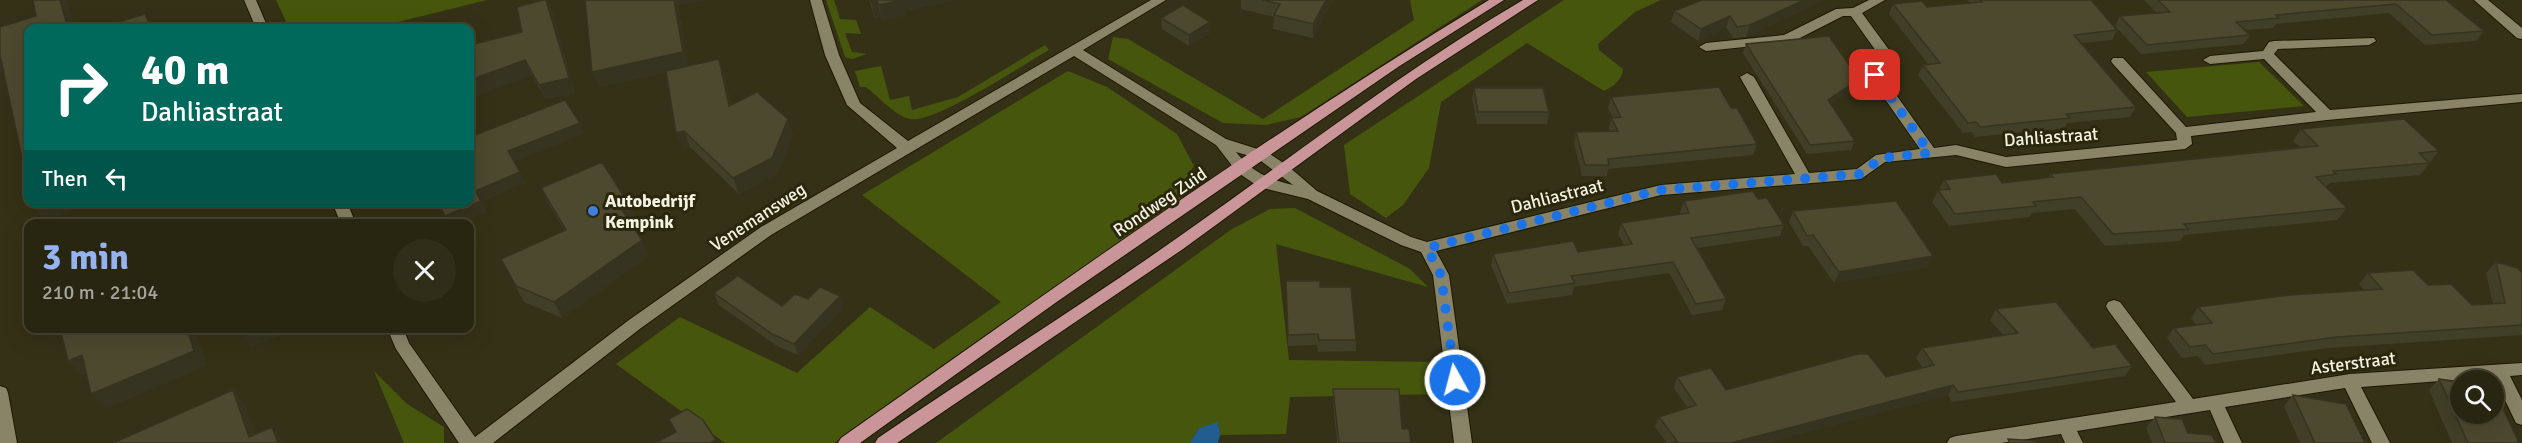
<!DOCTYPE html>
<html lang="en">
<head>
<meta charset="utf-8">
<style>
  :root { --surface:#282510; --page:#302d19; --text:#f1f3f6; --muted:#a5a59f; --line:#444230; --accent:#95b2f1 }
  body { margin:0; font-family:Signika,sans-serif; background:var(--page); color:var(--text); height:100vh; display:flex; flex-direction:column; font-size:22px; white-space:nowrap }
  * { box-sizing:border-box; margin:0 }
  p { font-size:20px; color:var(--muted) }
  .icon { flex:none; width:33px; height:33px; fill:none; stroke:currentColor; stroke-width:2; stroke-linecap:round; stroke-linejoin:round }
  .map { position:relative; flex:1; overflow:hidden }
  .side { position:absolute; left:24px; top:219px; width:450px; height:114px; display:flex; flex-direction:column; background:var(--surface); border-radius:12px; box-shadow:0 6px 24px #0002,0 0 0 2px var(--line) }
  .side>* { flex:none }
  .hud { position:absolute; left:24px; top:24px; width:450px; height:183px; border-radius:12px; box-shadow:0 6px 24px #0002,0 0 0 2px var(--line); background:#00695c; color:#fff; overflow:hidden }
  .tools { position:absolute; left:2450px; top:370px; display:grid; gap:12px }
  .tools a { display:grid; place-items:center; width:54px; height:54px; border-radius:50%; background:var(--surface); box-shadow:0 6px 24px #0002,0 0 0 2px var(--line); font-size:30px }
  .pin { position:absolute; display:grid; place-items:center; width:51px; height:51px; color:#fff; margin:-26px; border-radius:12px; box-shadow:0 3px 9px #0006 }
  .me { position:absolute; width:66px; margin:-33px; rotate:353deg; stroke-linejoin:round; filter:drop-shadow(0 0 4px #0008) }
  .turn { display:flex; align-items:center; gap:21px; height:126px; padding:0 18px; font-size:27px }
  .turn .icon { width:78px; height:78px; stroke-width:2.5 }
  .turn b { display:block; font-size:42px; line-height:51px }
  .then { display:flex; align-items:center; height:57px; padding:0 18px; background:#0003; gap:12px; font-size:22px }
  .round { display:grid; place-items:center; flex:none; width:63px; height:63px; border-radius:32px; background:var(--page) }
  .summary { display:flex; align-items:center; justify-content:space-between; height:102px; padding:0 18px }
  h1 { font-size:36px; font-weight:800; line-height:45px; color:var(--accent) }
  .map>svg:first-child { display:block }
  .green { fill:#46570d }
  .water { fill:#225d90 }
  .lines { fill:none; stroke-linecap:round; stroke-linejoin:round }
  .minor-casing { stroke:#1d1801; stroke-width:2 }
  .major-casing { stroke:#1d1801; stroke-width:2 }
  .minor { fill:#898467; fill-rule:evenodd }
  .major { fill:#c99598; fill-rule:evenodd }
  .wall { fill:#423f28 }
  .shaded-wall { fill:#363320 }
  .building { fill:#4d492e; stroke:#363320; stroke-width:1.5 }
  .route { stroke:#1a73e8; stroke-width:10; stroke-dasharray:0 18 }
  .shop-dot { fill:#3f7fe0; stroke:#2b270c; stroke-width:2 }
  .labels { text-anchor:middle; stroke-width:6; stroke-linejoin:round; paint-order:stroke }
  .street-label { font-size:18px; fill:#f4f2e2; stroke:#2b270c }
  .poi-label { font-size:18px; font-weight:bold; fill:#f4f2e2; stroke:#2b270c; text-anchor:start }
</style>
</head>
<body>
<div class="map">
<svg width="2522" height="443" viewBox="0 0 2522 443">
  <rect width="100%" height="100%" fill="#353116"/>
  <path class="green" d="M276 0H487L374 28H289Z
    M826 0H834L840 19 856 20 861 34 845 33 852 52 867 54 852 59 845 57Z
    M1410 0H1482L1301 117 1266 125 1223 123 1108 59 1113 37 1128 39 1263 119 1414 20Z
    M1564 0H1661L1635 12 1598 44 1599 50 1623 69C1622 80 1614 86 1604 91L1527 43 1441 102 1429 168 1403 205 1386 218 1350 194 1344 145Z
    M1045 45 1049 50C1024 64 934 124 910 119 894 115 879 97 866 87H860L855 71 881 66 890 100 909 96 912 110 958 97Z
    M2259 62 2304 106 2187 117 2146 72Z
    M1068 71 1107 87 1177 134 1194 166 1179 189 1184 200 834 443H725L616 364 680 317 797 373 870 307 934 349 1001 302 862 195Z
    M1295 208 1410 269 1428 287 1276 244 1289 360 1437 362 1440 394 1290 397 1286 434 1220 435 1218 423 1199 428 1190 443H936L1232 229 1270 209Z
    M374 371 407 404 444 427V443H404Z"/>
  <path class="water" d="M1218 422 1220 435 1218 443H1190L1199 428Z"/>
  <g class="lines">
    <g class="minor-casing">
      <path id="minor" d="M244 0H256L268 28H256Z
        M810 0H822L839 55 860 103 908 141 1151 0H1166L1083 50 1226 139 1267 152 1288 166 1317 191 1411 237 1427 242 1661 185 1795 174 1740 77 1747 73 1754 77 1809 173 1857 169 1876 155 1920 149 1868 75 1881 58 1851 16H1843L1792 42 1706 51 1699 47 1706 43 1784 35 1836 9 1853 8 1869 0H1885L1862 13 1895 58 1882 75 1934 148 1956 145 2006 157 2177 140 2176 133 2113 64 2111 61 2113 58H2123L2186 127 2316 112 2264 59 2210 64 2203 60 2210 56 2263 51 2269 42 2274 41 2374 38 2376 41 2369 45 2278 49 2274 54 2330 110 2522 94V102L2327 120 2191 136 2192 144 2185 149 2006 167 1956 155 1885 162 1861 179 1661 195 1436 251 1449 275 1472 443H1454L1433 275 1421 252 1401 245 1308 199 1259 187 1237 172 1216 145 1074 56 771 235 641 328 493 443H459L396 349 387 328H403L409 343 475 437 629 320 761 227 897 148 847 105 825 55ZM1236 152 1257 158 1293 185C1268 179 1252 172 1236 152Z
        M2474 0H2488L2522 28V39L2517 38Z
        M332 202H347L356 224H341Z
        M2114 300 2120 302 2193 399 2350 374 2522 363V375L2510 376 2522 400V425L2516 423 2494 377 2361 387 2390 443H2372L2345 388 2225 407 2242 443H2224L2210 410 2077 431 2083 443H2065L2061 434 2001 443H1947L1950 438 1956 436 2176 402 2108 310 2106 306 2108 302Z
        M0 386 6 388 8 393 17 443H0Z"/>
    </g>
    <g class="major-casing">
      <path id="major" d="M1489 0H1504L1398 67 1058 301 860 443H838L841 438C1054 288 1266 135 1489 0Z
        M1523 0H1538L1416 79 1183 249 897 443H875L878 438C980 368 1086 303 1187 231 1298 153 1405 69 1523 0Z"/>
    </g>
    <use href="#minor" class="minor"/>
    <use href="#major" class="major"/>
  </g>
  <path class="wall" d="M547 0 553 14 575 93 546 100 532 75 470 98Z
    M869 0H954L905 11 906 15 882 20 881 16 875 18Z
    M1241 0H1333L1313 38 1273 29 1274 17 1241 9Z
    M1702 0H1824L1746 37 1733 38 1726 27 1698 41 1671 22 1674 11Z
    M1967 0H2091L2117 30 2112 40 2082 43 2136 107 2130 117 2067 123 2065 128 1975 137 1972 132 1963 133 1918 75 1923 65 1928 64 1889 14 1893 4 1927 7 1970 3Z
    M2144 0H2446L2484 31 2476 41 2425 45 2389 13 2276 24 2273 28 2245 30 2250 35 2244 44 2141 54 2115 26 2120 16 2157 13Z
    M678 6 688 66 719 59 724 74 731 106 788 119 793 135 778 173 739 194 690 147 682 149 666 72 599 87 592 72Z
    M1161 18 1210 33 1189 46 1162 29Z
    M1746 44 1859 79 1856 88 1831 104 1855 141 1851 150 1807 154 1743 53Z
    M1474 88 1549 112 1547 124H1477L1472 99Z
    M1611 97 1731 108 1757 144 1753 155 1608 169 1607 176H1582L1574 143 1576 132 1610 131 1609 129 1611 118H1613L1608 108Z
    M2301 129 2439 151 2420 175 2330 183 2327 186 2325 187 2347 208 2337 220 2184 235 2180 241 2105 246 2075 209 2032 213 2029 217 1949 226 1932 202 1944 180 2002 183 2048 178 2050 174 2300 147 2293 141Z
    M541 188 630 206 637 222 632 224 649 256 562 318 524 302 501 259 565 231 548 203Z
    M1758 199 1784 225 1780 236 1697 248 1726 299 1722 310 1692 315 1669 273 1574 287 1572 295 1507 304 1491 265 1493 254 1578 252 1624 245 1618 234 1621 223 1681 214 1680 212 1684 201Z
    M1793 211 1928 267 1834 283 1808 246H1803L1789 222Z
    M2496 262 2522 273V335L2328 348 2205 365 2198 356 2182 358 2167 338 2174 328 2196 325 2191 318 2198 307 2364 290 2359 284 2368 273 2428 285 2472 305 2493 304 2486 273Z
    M1286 281 1320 287 1356 340V351L1318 352 1317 345 1288 346Z
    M714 293 782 306 808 299 844 308 798 355 777 346 719 305Z
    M1996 309 2093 348 2132 366 2125 376 1952 402 1948 395 1766 443H1667L1655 427 1659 417 1687 407 1674 388 1677 377 1726 390 1886 377 1923 368 1916 358 1922 348 2004 336 1990 320Z
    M2439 379 2519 443H2452L2429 390Z
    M1333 389 1402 429 1411 443H1337L1333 401Z
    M2293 395 2365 443H2300L2284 406Z
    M2155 417 2188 433 2216 443H2152L2146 428Z"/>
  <path class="shaded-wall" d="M60 0H67L75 28H68Z
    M547 0 553 14 575 93 546 100 539 85Z
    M674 0H706L678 6 688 67 599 87 592 72Z
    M901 0H954L905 11 906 15 882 20 879 5Z
    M1326 0H1333L1313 38V24Z
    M1804 0H1824L1746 37 1750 25Z
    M877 1 881 16 875 18 871 2Z
    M145 14 155 28H151Z
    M1730 16 1726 27 1698 41 1701 29Z
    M1210 22V33L1189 46V35Z
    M0 55 12 69 0 73Z
    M719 59 724 74 734 122 729 106Z
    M525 60 532 75 470 98V80Z
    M1859 79 1856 88 1824 109 1828 100Z
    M788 119 793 135 778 173 739 194 733 178Z
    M580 123 585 134 514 162 508 151Z
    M684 131 690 147 682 149 676 133Z
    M520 172 526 183 482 202 487 212 459 224H449L445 216 475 191Z
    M39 202H78L79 207 45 220 32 205Z
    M630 206 637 222 629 225 622 210Z
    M642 240 649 256 562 318 554 302Z
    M1933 256 1928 267 1834 283 1839 272Z
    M840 296 844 308 798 355 794 344Z
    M187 328H195L207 366 106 409 91 394Z
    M260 328H296L251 348 242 336Z
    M82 355 96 370 83 376 68 361Z
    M1953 385 1948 395 1766 443H1731Z
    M233 390 246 405 259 443 249 437Z
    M272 427 285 443H278Z"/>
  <path class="building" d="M33 0H60L68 28H28V186L0 55V27L36 16Z
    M543 0H546L569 78 539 85 525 60 470 80V45L522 32 517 7Z
    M585 0H674L683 52 592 72Z
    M870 0H901L879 5 877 1 871 2Z
    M1262 0H1326L1313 24 1274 15 1280 4Z
    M1702 0H1804L1750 25 1737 27 1730 16 1701 29 1674 11Z
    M1980 0H2091L2117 30 2074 35 2136 107 2066 114 2070 118 1980 127 1976 122 1968 123 1923 65 1940 63 1893 4 1922 1 1927 7 1982 2Z
    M2158 0H2446L2484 31 2432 35 2396 4 2276 15 2279 18 2236 22 2250 35 2147 45 2120 16 2170 12Z
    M1183 5 1210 22 1189 35 1161 18Z
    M145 14 151 28H99Z
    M87 24 88 28H73Z
    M1829 36 1859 79 1828 100 1855 141 1810 145 1746 44Z
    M719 59 729 106 757 92 788 119 772 158 733 178 684 131 676 133 666 71Z
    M1719 87 1731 108H1737L1757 144 1608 159 1609 165H1585L1576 132 1618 131 1611 118 1621 117 1611 97Z
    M1474 88H1543L1549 112H1478Z
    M565 100 580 123 508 151 520 172 475 191 481 201 445 216 438 202H470V137Z
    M2404 119 2439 151 2419 153 2429 163 2333 171 2336 174 2316 177 2347 208 2184 224 2188 229 2113 234 2081 197 2033 202 2036 206 1955 214 1938 190 1950 189 1944 180 1996 174 2002 183 2053 177 2050 174 2318 146 2301 129Z
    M602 162 630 206 622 210 642 240 554 302 516 286 501 259 566 230 541 188Z
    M1753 191 1758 199 1767 198 1784 225 1691 238 1726 299 1696 304 1673 262 1571 276 1575 283 1509 293 1493 254 1573 241 1578 252 1632 244 1621 223 1689 213 1684 201Z
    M1896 201 1933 256 1839 272 1813 235 1807 236 1793 211Z
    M2496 262 2518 268 2522 273V325L2337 337 2213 354 2205 345 2190 347 2174 328 2212 323 2198 307 2290 295 2382 289 2368 273 2413 270 2428 285 2451 284 2472 305 2505 303Z
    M738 276 782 306 795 294 808 299 820 287 840 296 794 344 772 334 714 293Z
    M1286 281H1320V287H1351L1356 340H1319L1318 334 1288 335Z
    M2056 302 2093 348 2115 344 2132 366 1958 392 1953 385 1731 443H1671L1677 441 1659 417 1696 405 1677 377 1711 368 1726 390 1858 354H1868L1886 377 1934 365 1922 348 2018 333 1996 309Z
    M60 328H187L194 351 91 394 82 355 68 361Z
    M239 328H260L242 336Z
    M2439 379 2460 382V414H2493V399L2499 400 2519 443H2468Z
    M1333 389H1399L1402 429H1409L1411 443H1339Z
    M233 390 249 437 272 427 278 443H113Z
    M2293 395 2346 404 2365 443H2315Z
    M687 409 703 420 716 440 710 443H655L676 432 669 419Z
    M2155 417 2182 419 2188 433 2212 435 2216 443H2165Z
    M2008 439 2036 441 2037 443H2010Z"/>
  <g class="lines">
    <path class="route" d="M1455 380 1441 275 1427 248 1660 190 1861 174 1881 158 1930 153 1875 75"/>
  </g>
  <circle class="shop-dot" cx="593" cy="211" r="6"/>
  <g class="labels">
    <g class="street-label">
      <text transform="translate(2051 137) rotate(-4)" y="6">Dahliastraat</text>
      <text transform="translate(1557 196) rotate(-14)" y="6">Dahliastraat</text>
      <text transform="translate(1160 202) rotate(-34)" y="6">Rondweg Zuid</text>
      <text transform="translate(758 217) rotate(-33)" y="6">Venemansweg</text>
      <text transform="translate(2353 363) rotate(-7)" y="6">Asterstraat</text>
    </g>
    <g class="poi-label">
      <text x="605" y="207">Autobedrijf<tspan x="605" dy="21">Kempink</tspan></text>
    </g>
  </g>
</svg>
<div class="tools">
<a><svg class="icon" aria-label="search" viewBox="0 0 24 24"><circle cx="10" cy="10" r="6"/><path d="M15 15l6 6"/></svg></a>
</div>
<div class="pin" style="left:1875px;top:75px;background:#d93025"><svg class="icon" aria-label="arrive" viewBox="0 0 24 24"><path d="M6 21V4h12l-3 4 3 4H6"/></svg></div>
<svg class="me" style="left:1455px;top:380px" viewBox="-20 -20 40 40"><circle r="17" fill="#1a73e8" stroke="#fff" stroke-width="3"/><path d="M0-11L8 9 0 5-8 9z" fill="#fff"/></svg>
<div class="hud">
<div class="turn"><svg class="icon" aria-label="right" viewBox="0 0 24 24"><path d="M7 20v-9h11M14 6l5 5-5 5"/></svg><div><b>40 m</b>Dahliastraat</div></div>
<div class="then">Then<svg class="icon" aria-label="left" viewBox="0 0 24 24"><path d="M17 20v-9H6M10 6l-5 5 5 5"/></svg></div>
</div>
<section class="side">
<div class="summary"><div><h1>3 min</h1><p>210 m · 21:04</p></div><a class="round"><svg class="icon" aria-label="close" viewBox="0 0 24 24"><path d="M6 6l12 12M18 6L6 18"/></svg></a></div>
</section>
</div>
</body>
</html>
